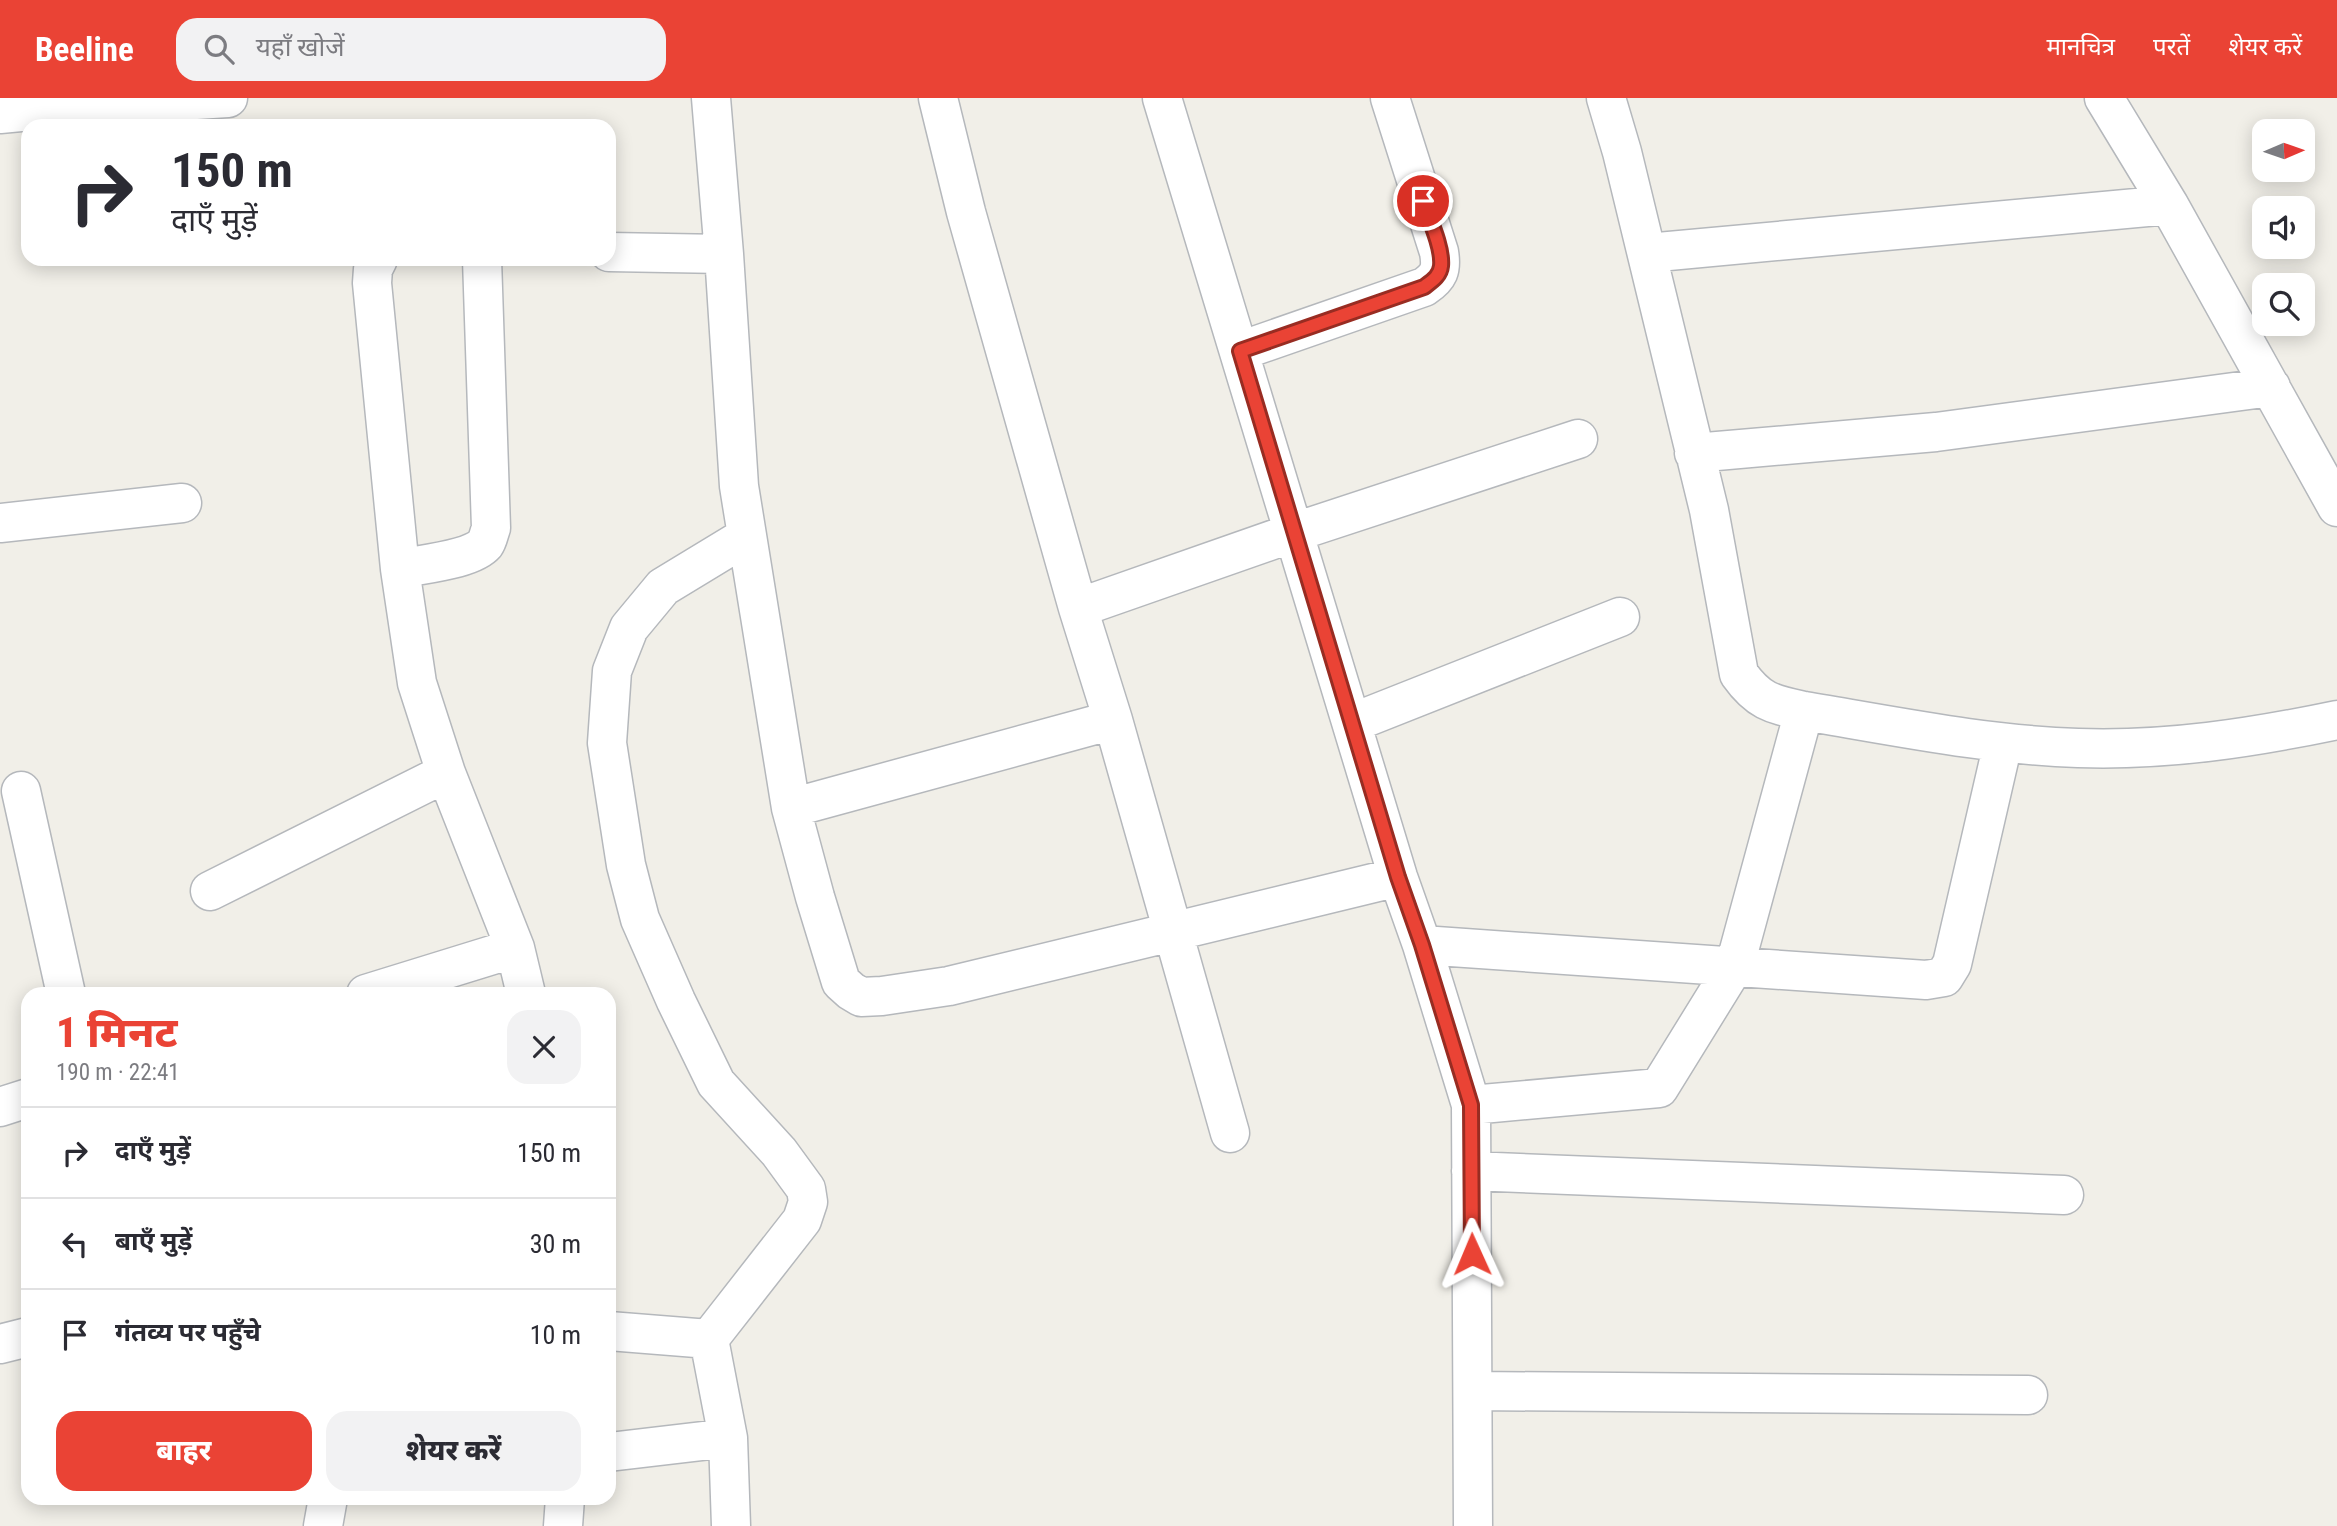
<!DOCTYPE html>
<html lang="hi">
<head>
<meta charset="utf-8">
<style>
  :root { --surface:#fff; --page:#f2f2f3; --text:#2b2b33; --muted:#7c7c81; --line:#e1e1e2; --accent:#ea4335 }
  body { margin:0; font-family:"Roboto Condensed","Noto Sans Devanagari",sans-serif; background:var(--page); color:var(--text); height:100vh; display:flex; flex-direction:column; font-size:26px; white-space:nowrap }
  * { box-sizing:border-box; margin:0 }
  p { font-size:23px; color:var(--muted) }
  .icon { flex:none; width:38px; height:38px; fill:none; stroke:currentColor; stroke-width:2; stroke-linecap:round; stroke-linejoin:round }
  .map { position:relative; flex:1; overflow:hidden }
  .side { position:absolute; left:21px; top:889px; width:595px; height:518px; display:flex; flex-direction:column; background:var(--surface); border-radius:21px; box-shadow:0 4px 18px #0003 }
  .side>* { flex:none }
  .guide { position:absolute; left:21px; top:21px; width:595px; height:147px; border-radius:21px; box-shadow:0 4px 18px #0003; background:#fff; color:var(--text); overflow:hidden }
  .needle { width:46px; rotate:88deg }
  .tools { position:absolute; left:2252px; top:21px; display:grid; gap:14px }
  .tools a { display:grid; place-items:center; width:63px; height:63px; border-radius:14px; background:var(--surface); box-shadow:0 4px 18px #0003; font-size:35px }
  .pin { position:absolute; display:grid; place-items:center; width:60px; height:60px; color:#fff; margin:-30px; border:4px solid #fff; border-radius:50%; box-shadow:0 2px 7px #0007 }
  .me { position:absolute; width:77px; margin:-38px; rotate:359deg; stroke-linejoin:round; filter:drop-shadow(0 0 5px #0008) }
  .turn { display:flex; align-items:center; gap:24px; height:147px; padding:0 35px; font-size:32px }
  .turn .icon { width:91px; height:91px; stroke-width:2.5 }
  .turn b { display:block; font-size:49px; line-height:60px }
  .round { display:grid; place-items:center; flex:none; width:74px; height:74px; border-radius:21px; background:var(--page) }
  .headline { display:flex; align-items:center; justify-content:space-between; height:119px; padding:0 35px }
  h1 { font-size:42px; font-weight:800; line-height:52px; color:var(--accent) }
  .action { display:flex; gap:14px; margin-top:auto; padding:14px 35px }
  .action a { flex:1; height:80px; border-radius:21px; background:var(--accent); color:#fff; font-size:28px; font-weight:800; line-height:80px; text-align:center }
  .action a+a { background:var(--page); color:var(--text) }
  ul { padding:0; list-style:none }
  li { display:flex; align-items:center; gap:21px; height:91px; padding:0 35px; border-top:2px solid var(--line) }
  li div { flex:1 }
  li b { display:block; font-size:26px }
  li em { font-style:normal }
  header { display:flex; align-items:center; gap:42px; box-sizing:border-box; height:98px; padding:0 35px; background:var(--accent); color:#fff }
  header strong { font-size:33px }
  nav { display:flex; gap:38px; margin-inline-start:auto; font-size:24px }
  .search { width:490px; height:63px; background:var(--page); display:flex; align-items:center; gap:18px; box-sizing:border-box; padding:0 24px; border-radius:21px; color:var(--muted); font-size:26px }
  .map>svg:first-child { display:block }
  .lines { fill:none; stroke-linecap:round; stroke-linejoin:round }
  .street-casing { stroke:#b5b8bc; stroke-width:41 }
  .street { stroke:#fff; stroke-width:38 }
  .route-casing { stroke:#982c22; stroke-width:18 }
  .route { stroke:#ea4335; stroke-width:12 }
</style>
</head>
<body>
<header>
<strong>Beeline</strong>
<div class="search"><svg class="icon" aria-label="search" viewBox="0 0 24 24"><circle cx="10" cy="10" r="6"/><path d="M15 15l6 6"/></svg>यहाँ खोजें</div>
<nav><a>मानचित्र</a><a>परतें</a><a>शेयर करें</a></nav>
</header>
<div class="map">
<svg width="2337" height="1428" viewBox="0 0 2337 1428">
  <rect width="100%" height="100%" fill="#f1efe8"/>
  <g class="lines">
    <g class="street-casing">
      <path id="street" d="M711 0 724 156 739 388 791 710 815 799 841 884 851 893 861 899 882 898 949 888 1398 779
        M938 0 966 114 1078 510
        M1162 0 1398 779 1422 847 1471 1007 1473 1428
        M1606 0 1622 54 1709 412 1739 576C1759 604 1772 606 1804 613 1895 628 1986 647 2078 650 2166 653 2251 640 2337 622
        M2104 0 2169 107 2337 409
        M0 16 52 11 228 0
        M609 154 724 156
        M1647 155 2169 107
        M378 161 373 171 372 185 400 471 417 585 446 675 515 850 526 896
        M1240 253 1424 189C1439 179 1442 172 1439 154L1390 0
        M1694 355 1936 334 2271 289
        M0 425 182 405
        M400 471C421 466 471 462 485 446 488 442 489 435 491 430L482 161
        M1113 622 1230 1035
        M1352 625 1620 519
        M21 693 66 896
        M791 710 1113 622 1078 510 1295 434 1578 341
        M210 793 446 675
        M1422 847 1926 882 1944 879 1952 866 2003 645
        M366 896 515 850
        M1471 1007 1659 990 1735 867 1804 613
        M0 1009 28 1000
        M1471 1073 2064 1097
        M609 1233 709 1241
        M0 1246 28 1239
        M1473 1293 2028 1297
        M609 1354 728 1340
        M323 1428 328 1400
        M563 1428 565 1400
        M731 1428 728 1340 709 1241 802 1122 808 1104 806 1091 779 1054 716 985 676 903 640 821 626 767 607 645 612 573 629 530 663 489 747 438"/>
    </g>
    <use href="#street" class="street"/>
  </g>
  <g class="lines">
    <g class="route-casing">
      <path id="route" d="M1423 103C1429 120 1443 150 1441 168 1440 178 1432 183 1424 189L1240 253 1398 779 1422 847 1471 1007 1472 1156"/>
    </g>
    <use href="#route" class="route"/>
  </g>
</svg>
<div class="tools">
<a><svg class="needle" viewBox="-14 -14 28 28"><path d="M0-13l5 13h-10z" fill="#e53935"/><path d="M0 13l5-13h-10z" fill="#7c7c81"/></svg></a>
<a><svg class="icon" aria-label="sound" viewBox="0 0 24 24"><path d="M4 9h4l5-4v14l-5-4H4zM17 9q2 3 0 6"/></svg></a>
<a><svg class="icon" aria-label="search" viewBox="0 0 24 24"><circle cx="10" cy="10" r="6"/><path d="M15 15l6 6"/></svg></a>
</div>
<div class="pin" style="left:1423px;top:103px;background:#d93025"><svg class="icon" aria-label="arrive" viewBox="0 0 24 24"><path d="M6 21V4h12l-3 4 3 4H6"/></svg></div>
<svg class="me" style="left:1472px;top:1156px" viewBox="-20 -20 40 40"><path d="M0-17L14 15 0 8-14 15z" fill="#ea4335" stroke="#fff" stroke-width="4"/></svg>
<div class="guide">
<div class="turn"><svg class="icon" aria-label="right" viewBox="0 0 24 24"><path d="M7 20v-9h11M14 6l5 5-5 5"/></svg><div><b>150 m</b>दाएँ मुड़ें</div></div>
</div>
<section class="side">
<div class="headline"><div><h1>1 मिनट</h1><p>190 m · 22:41</p></div><a class="round"><svg class="icon" aria-label="close" viewBox="0 0 24 24"><path d="M6 6l12 12M18 6L6 18"/></svg></a></div>
<ul>
<li><svg class="icon" aria-label="right" viewBox="0 0 24 24"><path d="M7 20v-9h11M14 6l5 5-5 5"/></svg><div><b>दाएँ मुड़ें</b></div><em>150 m</em></li>
<li><svg class="icon" aria-label="left" viewBox="0 0 24 24"><path d="M17 20v-9H6M10 6l-5 5 5 5"/></svg><div><b>बाएँ मुड़ें</b></div><em>30 m</em></li>
<li><svg class="icon" aria-label="arrive" viewBox="0 0 24 24"><path d="M6 21V4h12l-3 4 3 4H6"/></svg><div><b>गंतव्य पर पहुँचे</b></div><em>10 m</em></li>
</ul>
<div class="action"><a>बाहर</a><a>शेयर करें</a></div>
</section>
</div>
</body>
</html>
